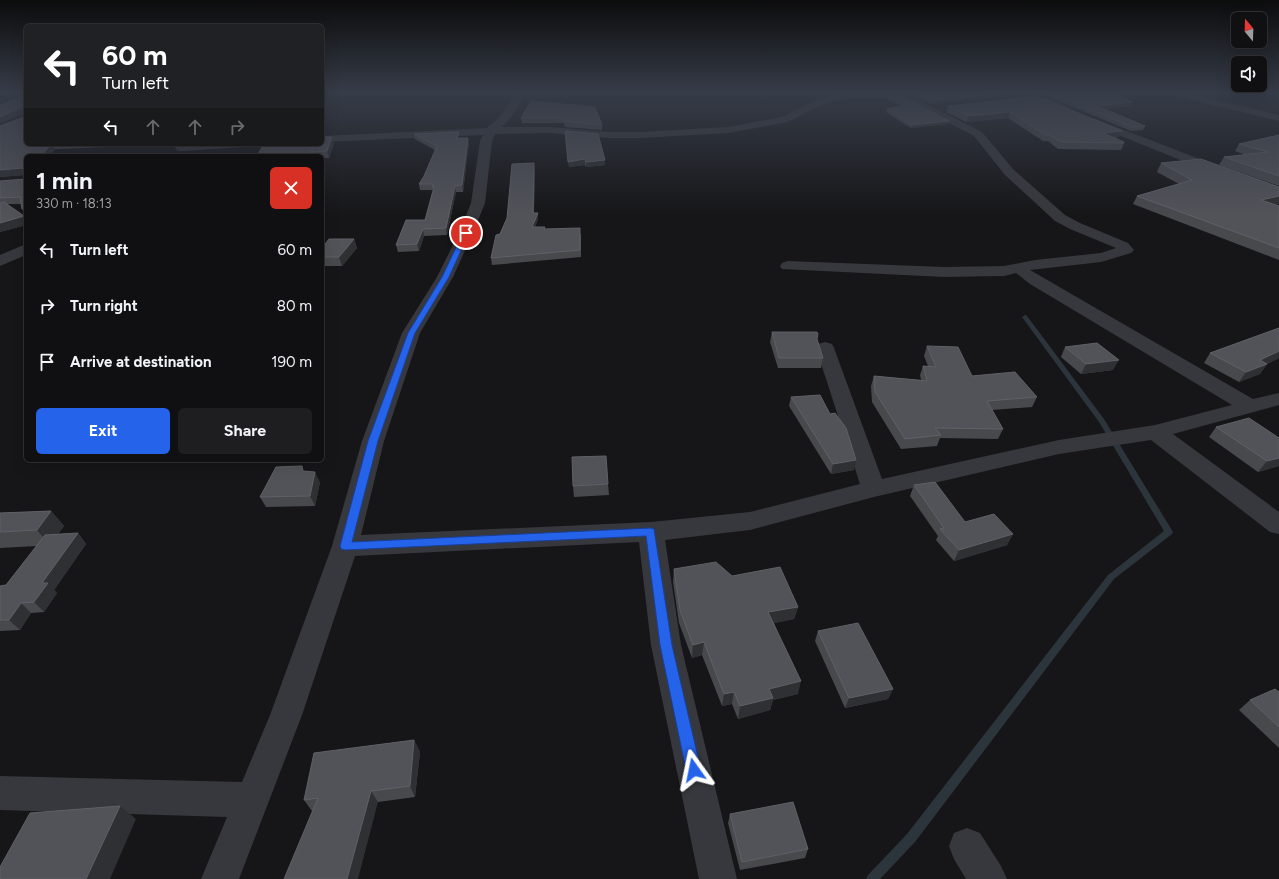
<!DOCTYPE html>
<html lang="en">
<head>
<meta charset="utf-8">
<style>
  :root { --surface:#101012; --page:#1e1e20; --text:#f1f3f6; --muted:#9c9d9f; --line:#303032; --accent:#2563eb }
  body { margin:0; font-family:Figtree,sans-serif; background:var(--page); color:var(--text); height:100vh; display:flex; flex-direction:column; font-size:15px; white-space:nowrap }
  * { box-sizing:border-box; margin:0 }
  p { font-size:13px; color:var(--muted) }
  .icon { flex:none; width:22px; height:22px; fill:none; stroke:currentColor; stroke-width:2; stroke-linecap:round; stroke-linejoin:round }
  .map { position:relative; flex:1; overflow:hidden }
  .side { position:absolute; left:24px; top:154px; width:300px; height:308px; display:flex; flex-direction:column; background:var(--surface); border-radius:6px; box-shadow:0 4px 16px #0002,0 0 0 1px var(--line) }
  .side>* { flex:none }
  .top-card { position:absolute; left:24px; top:24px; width:300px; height:122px; border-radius:6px; box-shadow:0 4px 16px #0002,0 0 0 1px var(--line); background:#202124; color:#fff; overflow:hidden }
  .needle { width:26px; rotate:341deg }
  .tools { position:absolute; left:1231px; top:12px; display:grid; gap:8px }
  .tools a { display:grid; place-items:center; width:36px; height:36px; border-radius:6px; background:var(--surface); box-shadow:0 4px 16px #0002,0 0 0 1px var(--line); font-size:20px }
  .pin { position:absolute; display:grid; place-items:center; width:34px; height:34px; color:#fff; margin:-17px; border:2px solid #fff; border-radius:50%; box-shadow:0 1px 4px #0007 }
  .me { position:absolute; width:44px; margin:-22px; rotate:348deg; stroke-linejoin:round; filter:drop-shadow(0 0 3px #0008) }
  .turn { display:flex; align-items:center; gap:14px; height:84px; padding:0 12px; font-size:18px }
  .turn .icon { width:52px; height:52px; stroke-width:2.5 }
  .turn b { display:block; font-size:28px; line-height:34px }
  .lanes { display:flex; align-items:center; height:38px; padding:0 12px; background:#0003; justify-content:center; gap:20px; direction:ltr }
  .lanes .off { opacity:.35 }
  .round { display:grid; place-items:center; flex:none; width:42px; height:42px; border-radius:6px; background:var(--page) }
  .summary { display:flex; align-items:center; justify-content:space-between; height:68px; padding:0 12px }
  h1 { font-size:24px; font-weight:700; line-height:30px }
  .action { display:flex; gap:8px; margin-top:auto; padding:8px 12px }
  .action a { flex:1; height:46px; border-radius:6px; background:var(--accent); color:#fff; font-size:16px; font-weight:700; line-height:46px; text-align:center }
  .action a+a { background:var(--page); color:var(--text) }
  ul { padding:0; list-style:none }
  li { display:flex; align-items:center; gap:12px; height:56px; padding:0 12px }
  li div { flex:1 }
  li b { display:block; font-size:15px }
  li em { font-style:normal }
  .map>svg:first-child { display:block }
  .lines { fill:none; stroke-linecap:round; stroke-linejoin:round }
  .stream { fill:#2c353c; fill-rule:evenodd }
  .minor { fill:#37383d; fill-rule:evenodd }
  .wall { fill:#47494d }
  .shaded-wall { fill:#2f3033 }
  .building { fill:#525359; stroke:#5f6168 }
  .route { fill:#2563eb; stroke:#184099 }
</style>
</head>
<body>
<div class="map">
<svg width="1279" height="879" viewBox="0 0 1279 879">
  <rect width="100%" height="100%" fill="#161618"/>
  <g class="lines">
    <path class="stream" d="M1025 315 1027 316 1104 419 1173 532 1172 534 1114 579 915 842 880 879H866L868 875 907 834 1108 575 1164 531 1099 422 1022 317Z"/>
    <path class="minor" d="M515 92H525C519 106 513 118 501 127H551L609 132H640L728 127 782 117 814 101 833 95 860 92H917L911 96 982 132 1013 169 1065 215 1080 223 1128 243 1134 250 1131 253 1101 262 1030 270 1253 399 1279 393V405L1173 434 1279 512V534L1270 532 1151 440 1059 454 874 497 750 530 665 540 681 645 737 879H699L651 645 639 542 355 556 302 715 239 879H201L227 817 0 810V776L242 782 270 715 332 546 362 441 402 333 437 277 459 233 471 203 480 141 483 135 322 142V136L487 128C503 115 506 111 515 92ZM852 98H901L974 136 1005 175 1055 221 1070 229 1116 248 1101 253 1035 260 1004 266 944 267 788 261 782 263 780 266 782 269 944 277 1004 276 1016 273 1030 284 1232 405 1155 425 1059 440 882 479 834 348 832 344 825 342 818 344 816 348 860 484 750 512 651 522 361 535 384 441 420 333 453 277 473 233 485 203 492 141 495 134 551 133 609 138H640L728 133 788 122 821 105 834 101Z
      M1020 92H1033L1065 105 1067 107 1062 110 1059 109Z
      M1167 92H1184L1279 115V121L1168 94Z
      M1093 118 1223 168 1225 171 1223 174H1215L1089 123 1088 121 1089 119Z
      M191 144H250L244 147 181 151 177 150 175 148 177 146Z
      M26 244V255L0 266V255Z
      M967 828 980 833 1001 866 1007 879H966L954 859 949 846 954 833Z"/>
  </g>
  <path class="wall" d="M915 92H1022L1021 95 931 104 914 96Z
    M1037 92H1111L1132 102 1131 106 1104 109 1145 126 1143 130 1131 131Z
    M26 95V144H159L158 145 55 149 49 156H26V216L21 204H6L24 216 26 220V225L0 232V181L26 179 24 175 0 177V126L24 117V113L0 123Z
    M888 96 949 121 948 124 911 128 886 112 887 109 902 106 888 100Z
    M1037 96 1119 137 1114 138 1124 143 1121 150 1058 149 1048 141H1043L1008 118 966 122 946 112 948 106Z
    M595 107 602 125V130L565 127 564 123H522L521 118Z
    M565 131 605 165 586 167 585 165 569 167Z
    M414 134 460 138 469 143 463 192H456L447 235 424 236 419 251 398 252 396 245 425 220 433 190H420L419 184 424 176 435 150 415 139Z
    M1279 135V186L1219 165 1224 157 1246 155 1235 151 1239 144Z
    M334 143 329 158H322V156H257Z
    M1161 163 1279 187V204H1275L1279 206V260L1133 204 1137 196 1179 184 1157 172Z
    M535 169 534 213 538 219 535 227 545 229 581 234V257L492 265 491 258 500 234Z
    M354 239 357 248 342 266H322V248Z
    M1279 328V358L1267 364 1260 374 1239 382 1204 363 1210 353Z
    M772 332 823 358 821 368H778L770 342Z
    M927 346 972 376 1037 397 1032 407 992 410 1003 429 998 439 940 438 937 446 901 449 872 402 871 386 874 376 921 380 920 375 923 366H928L924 356Z
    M1065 347 1113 370 1081 374 1061 357Z
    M791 397 854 470 831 474 789 406Z
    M1216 427 1279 466 1258 472 1209 437Z
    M320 482 315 506 266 507 260 497Z
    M608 484 609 495 574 497 573 486Z
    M914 485 965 522 1013 534 1007 545 954 561 936 540 938 536 910 496Z
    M51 511 64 526 58 534 78 533 86 544 54 590 57 593 44 612 31 613 20 630 0 631V586L6 585 37 546 0 548V513Z
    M674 569 732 576 798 607 794 619 774 623 798 694 773 700 770 710 738 719 732 704 722 706 702 655 692 658 679 623 673 582Z
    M818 631 893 689 888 699 845 708 815 641Z
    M1279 692V748L1239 710 1250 700Z
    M414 740 420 752 415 797 312 811 304 800Z
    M730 814 808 849 805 858 740 870 728 823Z"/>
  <path class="shaded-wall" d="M1013 92H1022L1021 95 931 104 932 101Z
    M1132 102 1131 106 1096 110 1097 106Z
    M22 107 25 113 0 123V117Z
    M1010 112 1008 118 966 122 968 116Z
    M949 121 948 124 911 128 912 125Z
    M1122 131 1119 137 1100 139 1103 133Z
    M332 137 334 143 329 158 327 151Z
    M468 138 469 143 463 192 462 185Z
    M51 144H53L55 149 49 156H41Z
    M585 159V165L569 167 568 162Z
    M605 160V165L586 167V162Z
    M534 163 535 169 533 219V213Z
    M22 168 25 174 26 173V179L24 176 25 175 0 177V170Z
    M455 186 456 192 447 235 446 228Z
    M1279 196V204L1256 208 1261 200Z
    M26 208V216L22 209Z
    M538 213V219L533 233 532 227Z
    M24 216 26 220V225L0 232V223Z
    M423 229 424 236 419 251 417 244Z
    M354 239 357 248 342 266 339 257Z
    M1279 351V358L1262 366 1267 364 1260 374 1239 382 1246 372 1260 360Z
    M1119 360 1113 370 1081 374 1086 364Z
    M1279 458V466L1258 472 1267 461Z
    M856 460 854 470 831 474 833 464Z
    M315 472 320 482 315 506 310 496Z
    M51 511 64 526 50 545 37 530Z
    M78 533 86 544 54 590 57 593 44 612 34 602 42 583Z
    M1013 534 1007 545 954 561 959 550Z
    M21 603 31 613 20 630 9 620Z
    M798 607 794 619 766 625 768 612Z
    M704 642 702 655 692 658 693 645Z
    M801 681 798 694 773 700 770 710 738 719 740 706 769 689Z
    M893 689 888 699 845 708 849 698Z
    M734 692 732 704 722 706 724 694Z
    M414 740 420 752 415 797 410 786Z
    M371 791 378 802 358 879H347Z
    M120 806 136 819 110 879H86Z"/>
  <path class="building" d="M915 92H1013L932 101Z
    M1047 92H1111L1132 102 1097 106 1145 126 1132 127Z
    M26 95V144H51L41 156H26V173L24 176V170L22 168 0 170V126L24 117V108L22 107 0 117V105Z
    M888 96H901L949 121 912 125 887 109 908 105Z
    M1037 96 1122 131 1103 133 1124 142V143L1060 142 1050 135H1045L1010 112 968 116 948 106Z
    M531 101 595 107 602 125 564 121V118H521Z
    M565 131 598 134 605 160 586 162 585 159 568 162Z
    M459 132 457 138H468L462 185 455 186 446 228 423 229 417 244 396 245 406 220H425L434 187H432L433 184H419L424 176 437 146 414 134Z
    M1279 135V176L1224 157 1268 152 1239 144Z
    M322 137H332L327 151 309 152 308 156H257L264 144H322Z
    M1201 159 1279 187V196L1261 200 1279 206V248L1137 196 1192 180 1161 163Z
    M534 163 533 213H538L532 227H545L544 229 580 228V250L491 258 496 235 500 234 507 218 512 164Z
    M26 179V208L22 209 20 197 0 198V181Z
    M4 202 24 216 0 223V203Z
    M329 239H354L339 257H322V248Z
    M1279 328V351L1260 360 1267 364 1246 372 1210 353Z
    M772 332H817L818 334 817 339 823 358H779Z
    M1097 343 1119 360 1086 364 1065 347Z
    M927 346 958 347 972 376 1015 372 1037 397 987 401 1003 429 935 428 941 435 905 439 875 392 874 376 927 381 923 366 936 367Z
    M820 395 830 414 835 413 846 428 856 460 833 464 791 397Z
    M1249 418 1279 438V458L1267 461 1216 427Z
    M606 456 608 484 573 486 572 457Z
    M302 466 303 471 315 472 310 496 260 497 276 467Z
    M935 482 965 522 994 514 1013 534 959 550 940 529 944 528 914 485Z
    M51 511 37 530 0 532V513Z
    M78 533 42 583H48L34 602 21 603 9 620H0V586L6 585 45 535Z
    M716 562 732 576 780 567 798 607 768 612 801 681 769 689 773 698 740 706 734 692 724 694 704 642 693 645 680 610 674 569Z
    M858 623 893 689 849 698 818 631Z
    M1275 689 1279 692V727L1250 700Z
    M414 740 410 786 371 791 347 879H284L318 798 304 800 314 753Z
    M793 802 808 849 742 862 730 814Z
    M120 806 86 879H0V867L30 813Z"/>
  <linearGradient id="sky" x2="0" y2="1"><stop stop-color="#0c0c0d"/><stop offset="0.43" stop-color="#363c48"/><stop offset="1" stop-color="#363c48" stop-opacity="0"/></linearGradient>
  <rect width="1279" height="215" fill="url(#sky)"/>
  <path class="route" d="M466 231 469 233 449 277 415 333 378 441 352 542 651 528 654 529 672 645 701 770 698 775 694 777 689 775 686 770 660 645 646 536 345 550 341 549 340 546 368 441 408 333 442 277 463 233Z"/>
</svg>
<div class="tools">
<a><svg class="needle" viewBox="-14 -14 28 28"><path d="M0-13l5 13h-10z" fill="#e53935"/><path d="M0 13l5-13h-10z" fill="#9c9d9f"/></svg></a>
<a><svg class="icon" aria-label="sound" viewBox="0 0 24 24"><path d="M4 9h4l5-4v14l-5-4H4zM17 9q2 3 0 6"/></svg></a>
</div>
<div class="pin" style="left:466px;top:233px;background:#d93025"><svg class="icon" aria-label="arrive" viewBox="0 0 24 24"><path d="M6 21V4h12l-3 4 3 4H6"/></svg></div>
<svg class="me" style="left:694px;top:770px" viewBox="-20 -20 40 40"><path d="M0-17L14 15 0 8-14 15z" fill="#2563eb" stroke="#fff" stroke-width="4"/></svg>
<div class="top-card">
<div class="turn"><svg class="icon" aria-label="left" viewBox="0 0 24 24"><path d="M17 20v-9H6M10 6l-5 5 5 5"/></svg><div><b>60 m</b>Turn left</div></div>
<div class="lanes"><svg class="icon" aria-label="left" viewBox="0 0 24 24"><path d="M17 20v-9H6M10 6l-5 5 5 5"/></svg><svg class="icon off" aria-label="ahead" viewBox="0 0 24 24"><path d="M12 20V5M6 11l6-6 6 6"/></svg><svg class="icon off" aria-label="ahead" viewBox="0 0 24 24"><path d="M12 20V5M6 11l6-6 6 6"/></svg><svg class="icon off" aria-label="right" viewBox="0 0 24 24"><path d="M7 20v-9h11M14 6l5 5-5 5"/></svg></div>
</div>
<section class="side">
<div class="summary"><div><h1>1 min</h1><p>330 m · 18:13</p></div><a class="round" style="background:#d93025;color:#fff"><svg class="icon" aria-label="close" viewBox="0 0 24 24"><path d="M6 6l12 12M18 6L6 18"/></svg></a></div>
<ul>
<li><svg class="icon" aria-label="left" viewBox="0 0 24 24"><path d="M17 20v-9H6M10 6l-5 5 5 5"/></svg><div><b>Turn left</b></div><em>60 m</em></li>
<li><svg class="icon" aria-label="right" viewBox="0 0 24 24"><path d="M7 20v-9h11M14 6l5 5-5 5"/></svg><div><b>Turn right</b></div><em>80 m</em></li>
<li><svg class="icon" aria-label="arrive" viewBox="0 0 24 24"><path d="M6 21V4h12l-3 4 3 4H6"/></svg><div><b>Arrive at destination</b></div><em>190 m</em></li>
</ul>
<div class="action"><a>Exit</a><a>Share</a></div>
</section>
</div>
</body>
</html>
